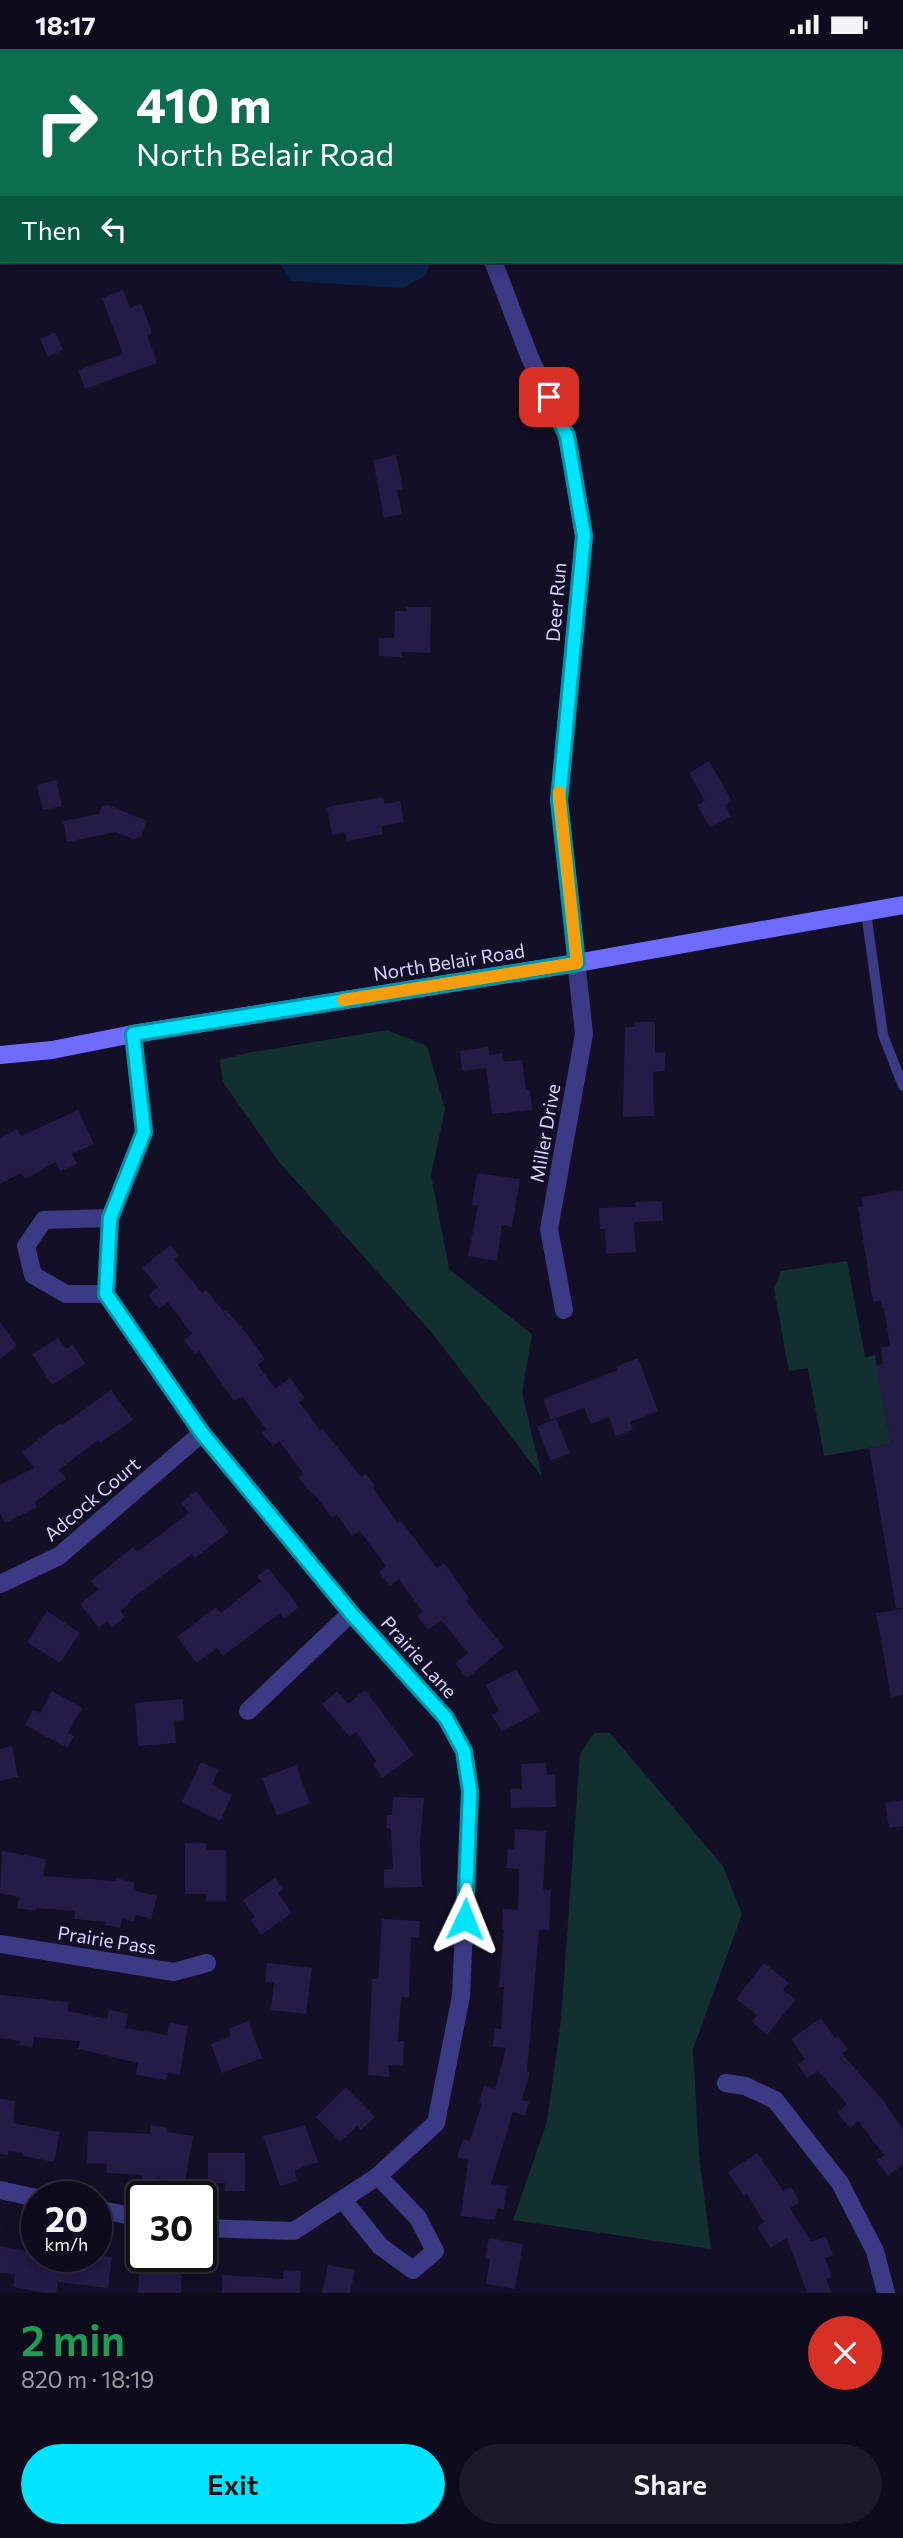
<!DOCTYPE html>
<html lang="en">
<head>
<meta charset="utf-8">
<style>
  :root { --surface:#0e0b1c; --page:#1c1929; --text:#f1f3f6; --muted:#9b9ba3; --line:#2e2b3b; --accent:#00e5ff }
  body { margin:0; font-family:Commissioner,sans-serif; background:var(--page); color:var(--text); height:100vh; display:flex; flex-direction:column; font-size:26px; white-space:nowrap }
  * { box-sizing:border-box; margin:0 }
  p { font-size:23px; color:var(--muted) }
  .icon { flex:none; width:38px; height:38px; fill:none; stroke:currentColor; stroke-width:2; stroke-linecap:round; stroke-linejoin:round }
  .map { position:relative; height:2244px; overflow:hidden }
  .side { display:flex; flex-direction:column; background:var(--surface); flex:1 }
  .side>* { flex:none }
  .guide { position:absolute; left:0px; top:0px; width:903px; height:214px; box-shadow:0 4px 18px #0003,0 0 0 2px var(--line); background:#0b6e4f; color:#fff; overflow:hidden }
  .speed { position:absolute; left:21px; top:2132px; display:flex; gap:14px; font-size:35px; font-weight:700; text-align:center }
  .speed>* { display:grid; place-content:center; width:91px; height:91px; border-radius:50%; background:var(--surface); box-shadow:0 4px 18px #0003,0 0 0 2px var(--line); line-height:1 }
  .speed small { font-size:18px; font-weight:400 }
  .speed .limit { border:4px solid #111; border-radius:10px; background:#fff; color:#111 }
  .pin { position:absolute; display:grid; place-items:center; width:60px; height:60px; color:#fff; margin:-30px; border-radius:14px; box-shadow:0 4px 10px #0006 }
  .me { position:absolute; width:77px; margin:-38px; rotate:2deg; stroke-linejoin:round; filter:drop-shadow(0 0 5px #0008) }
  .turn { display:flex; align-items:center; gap:24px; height:147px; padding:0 21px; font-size:32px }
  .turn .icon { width:91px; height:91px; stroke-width:2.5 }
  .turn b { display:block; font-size:49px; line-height:60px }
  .then { display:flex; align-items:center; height:66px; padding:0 21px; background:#0003; gap:14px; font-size:26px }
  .round { display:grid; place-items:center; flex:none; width:74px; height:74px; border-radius:37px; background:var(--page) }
  .headline { display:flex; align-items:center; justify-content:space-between; height:119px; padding:0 21px }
  h1 { font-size:42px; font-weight:600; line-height:52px; color:#1e9e55 }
  .action { display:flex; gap:14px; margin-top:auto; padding:14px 21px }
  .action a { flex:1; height:80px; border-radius:42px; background:var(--accent); color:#111; font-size:28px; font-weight:600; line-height:80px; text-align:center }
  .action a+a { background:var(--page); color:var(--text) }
  .status { display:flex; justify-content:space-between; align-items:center; height:49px; padding:0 35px; background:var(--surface); direction:ltr }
  .status svg { height:19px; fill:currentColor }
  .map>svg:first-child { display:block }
  .green { fill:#12302f }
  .water { fill:#0c2248 }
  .building { fill:#241b47 }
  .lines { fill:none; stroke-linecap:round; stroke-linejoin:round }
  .lane { stroke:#3d3a85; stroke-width:10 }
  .street { stroke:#3d3a85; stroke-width:18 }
  .secondary { stroke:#6f6bff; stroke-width:18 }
  .route-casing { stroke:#0095a6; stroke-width:18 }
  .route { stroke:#00e5ff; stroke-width:12 }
  .slow { stroke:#f59e0b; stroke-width:12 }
  .labels { text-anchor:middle; stroke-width:5; stroke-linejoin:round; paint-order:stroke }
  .street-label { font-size:19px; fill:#d9d4ff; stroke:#130f26 }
</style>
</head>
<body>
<div class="status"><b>18:17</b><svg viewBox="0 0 49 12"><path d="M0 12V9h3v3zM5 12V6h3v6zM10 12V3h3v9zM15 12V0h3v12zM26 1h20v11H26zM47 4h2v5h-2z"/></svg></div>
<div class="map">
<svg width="903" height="2244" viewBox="0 0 903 2244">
  <rect width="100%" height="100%" fill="#130f26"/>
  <path class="green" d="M387 981 427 997 445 1060 431 1126 449 1220 532 1285 522 1344 542 1428 433 1285 279 1113 223 1033 220 1011 252 1003Z
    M847 1212 865 1308 875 1306 891 1395 824 1407 808 1319 789 1322 774 1240 781 1222Z
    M594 1684H610L723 1817 742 1865 693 2000 699 2106 711 2200 513 2171 547 2073 561 1971 580 1705Z"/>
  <path class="water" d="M278 212H427L429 218 426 226 404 239 291 232Z"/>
  <path class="building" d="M123 241 130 259 141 254 152 284 147 286 157 314 85 340 78 321 123 305 102 249Z
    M55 283 63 301 48 308 40 290Z
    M396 406 403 440 397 441 402 465 384 469 373 411Z
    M406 558H431L430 604 402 603V608L379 607V589H394L395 562H406Z
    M709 712 732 752 725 756 731 767 710 779 697 756 705 752 689 724Z
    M56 731 62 757 43 761 37 736Z
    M383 748 385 755 400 752 404 773 382 777 383 785 347 792 345 784 332 786 327 758Z
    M108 756 147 772 141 788 133 790 116 783 67 793 63 772 99 765 102 757Z
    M635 973H655V1004H665V1022L653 1023 654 1067 623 1068 625 978H635Z
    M488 998 489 1006 503 1004 504 1013 522 1011 526 1041H530L532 1061 492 1065 486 1019 462 1022 460 1002Z
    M78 1061 94 1095 72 1105 77 1115 60 1122 56 1113 25 1130 21 1124 0 1135V1089L17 1080 21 1087Z
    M477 1124 520 1130 512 1178 502 1176 497 1212 468 1207 478 1157 472 1156Z
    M903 1141V1559H896L869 1399 891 1395 876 1316 883 1315 881 1298 890 1297 884 1259H882L881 1252 873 1253 858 1158 863 1157 861 1148Z
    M662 1152 663 1172 634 1173 636 1203 606 1205 605 1180H600L599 1159 636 1158 635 1153Z
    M170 1196 179 1207 174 1210 202 1244 206 1241 224 1263 226 1261 248 1286 265 1310 258 1316 275 1340 290 1329 305 1349 299 1353 320 1381 322 1379 361 1428 366 1425 375 1437 373 1439 398 1474 401 1472 437 1519 444 1514 470 1550 466 1552 504 1598 467 1629 455 1614 468 1604 441 1571 428 1581 417 1567 423 1563 399 1530 390 1537 379 1523 386 1517 360 1482 352 1487 337 1466 332 1469 313 1443 311 1444 299 1429 304 1425 279 1392 273 1397 262 1384 266 1380 242 1347 234 1352 199 1302 195 1305 184 1291 192 1285 168 1253 159 1260 148 1246 158 1238 142 1219Z
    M0 1273 17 1297 0 1310Z
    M58 1289 66 1300 73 1296 85 1315 52 1336 32 1305Z
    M638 1309 658 1362 630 1373 633 1381 616 1387 609 1368 591 1375 584 1359 551 1371 543 1350 618 1321 616 1318Z
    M111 1341 133 1371 100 1394 98 1391 59 1421 66 1430 35 1453 37 1458 5 1474 0 1464V1436L34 1419 22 1403 60 1374 62 1376Z
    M556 1370 570 1404 550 1412 537 1377Z
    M196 1442 229 1483 195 1509 192 1505 131 1550 132 1552 120 1562 125 1568 112 1579 107 1572 99 1579 80 1555 99 1540 91 1532 133 1498 137 1503 189 1464 181 1454Z
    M268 1519 299 1558 284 1570 280 1564 223 1607 217 1599 197 1614 177 1588 216 1558 221 1564 261 1532 257 1527Z
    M903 1560V1646L891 1648 876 1564Z
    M47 1562 80 1584 60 1614 27 1593Z
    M516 1620 540 1662 502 1683 492 1666 499 1662 486 1636Z
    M365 1641 414 1706 382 1729 373 1715 376 1712 356 1683 350 1688 322 1655 337 1642 348 1655Z
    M52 1642 82 1659 68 1684 74 1687 67 1699 25 1676 33 1661 40 1664Z
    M183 1650 184 1671 174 1672 176 1694 138 1697 135 1654Z
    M12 1697 18 1728 0 1732V1700Z
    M201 1713 219 1721 212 1736 232 1746 220 1772 182 1753Z
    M546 1714 547 1726 555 1725 556 1758 511 1759 510 1740H522L521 1715Z
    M296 1716 310 1754 277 1767 262 1729Z
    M393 1748 424 1749 420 1792 422 1838 384 1839V1821L393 1820 391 1780 386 1779 387 1766H392Z
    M903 1751V1777L889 1779 885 1754Z
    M515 1780 546 1782 543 1840 551 1841 549 1881H539L527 2022 530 2023 522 2051 529 2052 525 2067 513 2063 491 2135 507 2137 504 2160 497 2159 495 2171 461 2167 468 2111 457 2108 463 2090 470 2092 482 2054H479L484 2037 495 2040 506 1999 493 1998 494 1979 501 1980 504 1938H499L504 1880H502L503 1860 518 1861 519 1820 507 1819 508 1800 514 1801Z
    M185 1794H206V1801H226V1852H206V1845H185Z
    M2 1802 46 1810 43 1827 116 1832V1829L135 1834 133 1841 157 1847 151 1870 136 1866 134 1873 122 1870 120 1879 105 1876 106 1873 74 1870 75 1862 37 1859 36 1862 17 1859 19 1848 0 1844Z
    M275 1829 283 1841 278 1844 292 1864 261 1886 251 1871 255 1868 243 1851Z
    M382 1870 420 1872 419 1889 411 1888 409 1949 401 1948 398 1992H404L403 2017 389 2016V2028L368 2026 372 1930H378Z
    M267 1914 312 1919 306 1965 271 1961 274 1934 265 1933Z
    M764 1914 789 1934 783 1941 796 1950 767 1986 752 1973 757 1966 736 1950Z
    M0 1946 68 1953V1962L107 1970 109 1961 128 1965 125 1979 167 1986 169 1973 188 1977 180 2026 167 2024 166 2031 136 2026 138 2014 78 2000 80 1992 34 1988 33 1998 20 1996V1992L0 1989Z
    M821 1969 835 1989 838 1987 848 2000 842 2005 882 2050 903 2080V2115L888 2127 876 2112 884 2106 858 2072 850 2079 837 2064 847 2055 818 2022 807 2029 798 2015 805 2010 791 1990Z
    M248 1972 262 2009 222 2024 211 1995 231 1987 228 1980Z
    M346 2038 375 2068 361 2081 357 2077 340 2093 316 2068Z
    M0 2050 15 2052 13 2074 60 2083 54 2113 23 2107V2104L9 2102 8 2106 0 2105Z
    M151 2076 168 2079 167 2083 193 2087 185 2134 157 2129 156 2132 143 2130V2126L107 2124V2115L87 2114 88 2082 150 2085Z
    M305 2076 318 2113 294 2121 297 2132 280 2137 263 2087Z
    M208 2104H245V2142H225V2134H208Z
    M757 2104 783 2142 791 2138 800 2153 790 2159 811 2193 826 2187 833 2206 825 2209 832 2228 826 2230 831 2244H807L787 2189 770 2199 757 2178 764 2173 747 2145 744 2147 728 2123Z
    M489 2189 523 2195 515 2240 486 2235 490 2210 485 2209Z
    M0 2197 37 2204V2207L96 2206 112 2208 108 2239 58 2233 56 2244H45L13 2238 15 2225 0 2224Z
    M328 2216 355 2221 350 2244H322Z
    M165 2218 182 2220 181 2244H138L139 2223 164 2224Z
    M284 2221 301 2222 300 2244H222V2226L283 2230Z"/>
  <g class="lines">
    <path class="lane" d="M866 863 883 986 903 1037"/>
    <path class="street" d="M428 0 429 2
      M493 212 530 309 567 387 584 487 559 751 584 985 549 1180 564 1261
      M133 985 144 1083 110 1169 106 1245 202 1384 351 1564 446 1669 464 1702 470 1742 461 1947 436 2074 378 2127 294 2182 201 2179
      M106 1245H66L33 1226 26 1197 44 1171 110 1169
      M0 1535 59 1507 202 1384
      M248 1662 351 1564
      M0 1895 174 1923 207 1914
      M726 2034 745 2037 775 2051 840 2134 875 2202 886 2244
      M0 2141 37 2149
      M343 2151 380 2197 413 2221 435 2202 418 2169 378 2127
      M96 2160 142 2169"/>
    <path class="secondary" d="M0 1006 52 1001 133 985 577 914 903 856"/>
  </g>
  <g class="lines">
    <g class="route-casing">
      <path id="route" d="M465 1870 470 1742 464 1702 446 1669 351 1564 202 1384 106 1245 110 1169 144 1083 133 985 577 914 559 751 584 487 567 387 549 348"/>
    </g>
    <use href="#route" class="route"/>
    <path class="slow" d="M343 951 577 914 559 743"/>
  </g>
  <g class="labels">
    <g class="street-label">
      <text transform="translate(556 553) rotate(-85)" y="7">Deer Run</text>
      <text transform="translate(449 913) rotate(-9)" y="7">North Belair Road</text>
      <text transform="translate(545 1084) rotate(-80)" y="7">Miller Drive</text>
      <text transform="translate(92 1450) rotate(-40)" y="7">Adcock Court</text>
      <text transform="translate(419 1608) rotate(48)" y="7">Prairie Lane</text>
      <text transform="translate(107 1891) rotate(9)" y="7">Prairie Pass</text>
    </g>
  </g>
</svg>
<div class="speed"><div>20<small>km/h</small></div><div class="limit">30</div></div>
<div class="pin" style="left:549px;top:348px;background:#d93025"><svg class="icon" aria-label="arrive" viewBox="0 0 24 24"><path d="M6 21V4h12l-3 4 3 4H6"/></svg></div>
<svg class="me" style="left:465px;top:1870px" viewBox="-20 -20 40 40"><path d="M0-17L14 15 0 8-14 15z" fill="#00e5ff" stroke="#fff" stroke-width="4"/></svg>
<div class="guide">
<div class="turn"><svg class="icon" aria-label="right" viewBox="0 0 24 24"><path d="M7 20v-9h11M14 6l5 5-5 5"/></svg><div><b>410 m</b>North Belair Road</div></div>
<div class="then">Then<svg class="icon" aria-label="left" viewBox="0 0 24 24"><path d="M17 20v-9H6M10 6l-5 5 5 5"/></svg></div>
</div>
</div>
<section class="side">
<div class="headline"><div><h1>2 min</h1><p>820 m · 18:19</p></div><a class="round" style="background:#d93025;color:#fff"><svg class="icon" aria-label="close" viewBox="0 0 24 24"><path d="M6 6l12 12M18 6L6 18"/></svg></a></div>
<div class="action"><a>Exit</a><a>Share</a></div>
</section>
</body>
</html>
